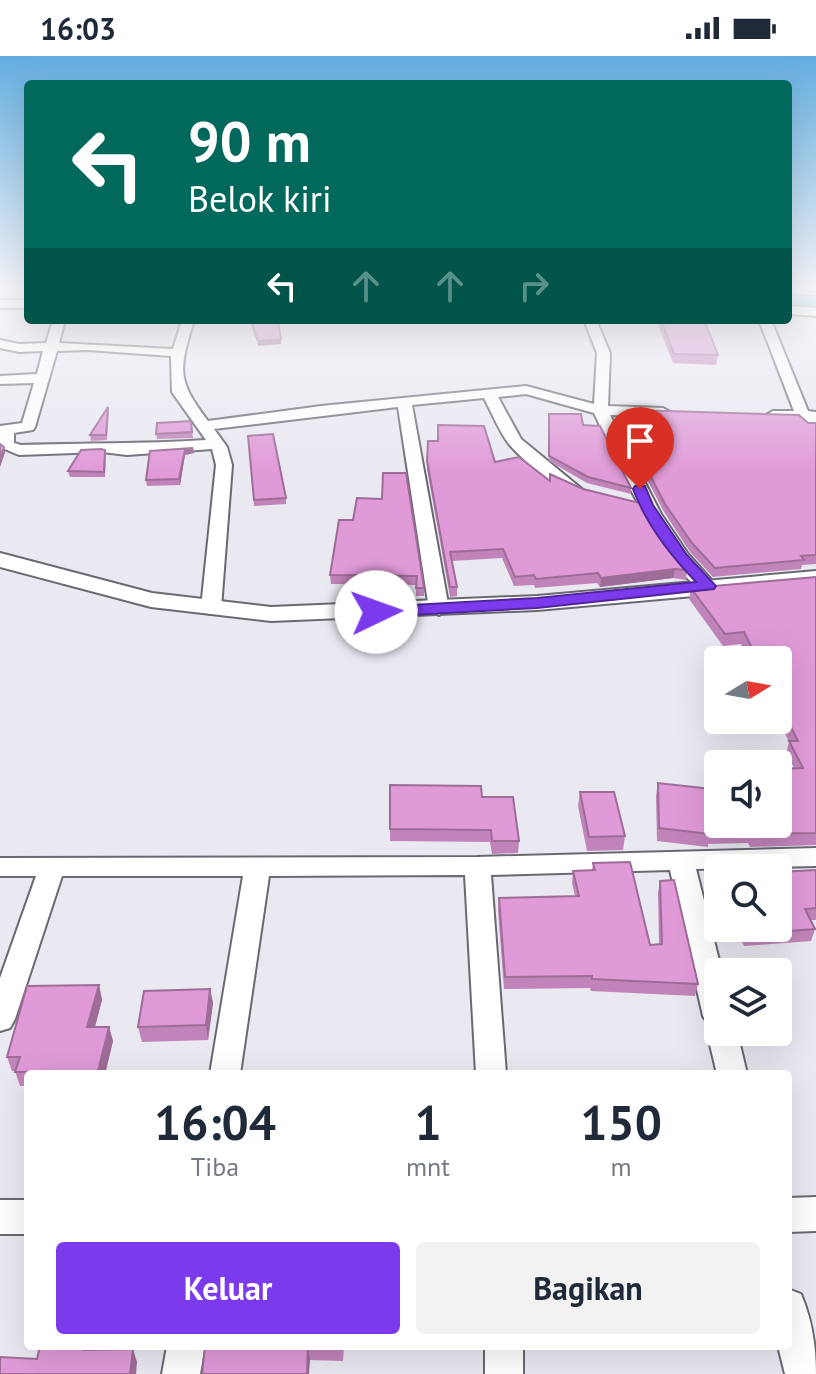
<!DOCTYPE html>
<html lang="id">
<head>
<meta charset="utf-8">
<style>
  :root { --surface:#fff; --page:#f2f2f3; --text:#1f2937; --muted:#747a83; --accent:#7c3aed }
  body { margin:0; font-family:"PT Sans",sans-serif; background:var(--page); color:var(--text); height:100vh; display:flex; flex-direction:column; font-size:30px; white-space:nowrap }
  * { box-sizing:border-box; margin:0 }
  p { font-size:26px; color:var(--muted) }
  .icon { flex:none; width:44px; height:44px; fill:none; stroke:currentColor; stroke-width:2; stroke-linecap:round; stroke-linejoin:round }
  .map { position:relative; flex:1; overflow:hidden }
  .panel { position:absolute; left:24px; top:1014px; width:768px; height:280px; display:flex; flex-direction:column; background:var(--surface); border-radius:8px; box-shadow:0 8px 32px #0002 }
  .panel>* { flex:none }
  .hud { position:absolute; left:24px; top:24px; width:768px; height:244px; border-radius:8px; box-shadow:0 8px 32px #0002; background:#00695c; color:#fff; overflow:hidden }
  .needle { width:52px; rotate:79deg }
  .controls { position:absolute; left:704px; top:590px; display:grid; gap:16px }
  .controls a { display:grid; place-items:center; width:88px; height:88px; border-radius:8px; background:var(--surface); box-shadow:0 8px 32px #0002; font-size:40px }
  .pin { position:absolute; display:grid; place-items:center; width:68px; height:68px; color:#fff; margin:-82px -34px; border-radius:50% 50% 50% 0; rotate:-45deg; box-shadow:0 0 8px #0007 }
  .pin .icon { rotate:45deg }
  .me { position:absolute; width:88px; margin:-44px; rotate:87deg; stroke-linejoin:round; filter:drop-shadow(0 0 6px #0008) }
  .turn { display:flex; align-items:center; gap:28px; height:168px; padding:0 32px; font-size:36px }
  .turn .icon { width:104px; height:104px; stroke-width:2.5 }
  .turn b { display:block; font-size:56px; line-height:68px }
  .lanes { display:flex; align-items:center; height:76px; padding:0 32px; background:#0003; justify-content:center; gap:40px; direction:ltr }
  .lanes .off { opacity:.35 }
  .eta { display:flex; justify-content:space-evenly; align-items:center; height:136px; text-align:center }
  .eta b { font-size:48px; font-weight:700; line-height:56px }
  .cta { display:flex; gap:16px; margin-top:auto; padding:16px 32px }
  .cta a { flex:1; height:92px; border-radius:8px; background:var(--accent); color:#fff; font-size:32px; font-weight:700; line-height:92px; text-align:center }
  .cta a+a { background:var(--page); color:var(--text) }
  .status { display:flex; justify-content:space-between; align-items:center; height:56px; padding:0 40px; background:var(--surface); direction:ltr }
  .status svg { height:22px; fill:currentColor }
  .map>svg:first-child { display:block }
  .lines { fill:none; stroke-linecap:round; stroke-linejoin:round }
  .river { fill:#3ba6d4; fill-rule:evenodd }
  .minor-casing { stroke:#6a6871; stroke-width:4 }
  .tertiary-casing { stroke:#6a6871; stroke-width:4 }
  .minor { fill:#fff; fill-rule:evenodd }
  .tertiary { fill:#fff; fill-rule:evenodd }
  .wall { fill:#c184ba }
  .shaded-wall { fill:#9d6c97 }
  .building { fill:#e09ad8; stroke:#9d6c97; stroke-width:2 }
  .route { fill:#7c3aed; stroke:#51269a; stroke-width:2 }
</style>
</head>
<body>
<div class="status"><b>16:03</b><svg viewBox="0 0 49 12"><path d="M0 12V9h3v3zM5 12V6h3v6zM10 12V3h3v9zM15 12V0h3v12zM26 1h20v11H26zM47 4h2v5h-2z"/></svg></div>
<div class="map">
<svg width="816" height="1318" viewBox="0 0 816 1318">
  <rect width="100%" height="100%" fill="#eae8f1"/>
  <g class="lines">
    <path class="river" d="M788 237 816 239V255L788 253Z"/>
    <g class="minor-casing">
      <path id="minor" d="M805 232H816V235L807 234Z
        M0 244H28V252H0Z
        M788 250 816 252V260L788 258Z
        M53 264H65L59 287 173 293 182 264H194C179 314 176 323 208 365L321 350 526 330 594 348 597 297 584 264H596L610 297 608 350 663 352 670 356 663 360 610 359 661 458 688 498 717 530 708 536C669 526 612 394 594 357L526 338 498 341 521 383 583 434 581 437C562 441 521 402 509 388 499 375 492 357 484 342L412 349 449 553 439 559 429 553 398 351 214 373 227 391 232 409 221 552 211 558 204 556 201 552 216 409 212 393 127 399 102 396 19 399 0 391V370L22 367 34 327 0 328V320L37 318 43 295 19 296 0 292V284L19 288 46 287ZM88 294 171 300 172 336 206 384C144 388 83 387 21 389L14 387V377L33 374 35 371 57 295Z
        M759 264H771L808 355 816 356V372H806L799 364 773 363 766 359 773 355H794Z
        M816 792V810L696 813 722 916H718V976H737L747 1018H717L707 976 710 970 703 960 670 814 491 819 506 1018H476L465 819 269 820 240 1018H210L243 820H62L15 963 10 972 0 975V922L36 820H0V802L477 801Z
        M816 1141V1175L788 1176V1142Z
        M0 1144H28V1178H0Z
        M788 1233 801 1238C812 1264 816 1290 816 1318H785L778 1290H788Z
        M167 1290H205L200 1318H162Z
        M485 1290H523V1318H485Z"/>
    </g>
    <g class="tertiary-casing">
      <path id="tertiary" d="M0 497 152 537 271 551 537 540 816 515V529L537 554 271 565 151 551 0 511Z"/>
    </g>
    <use href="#minor" class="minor"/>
    <use href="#tertiary" class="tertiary"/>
  </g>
  <path class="wall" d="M656 264H704L718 299 716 309 673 307Z
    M634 354 816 367V508L802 509 801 513 713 521 690 496 664 456 622 375 623 367H635L633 363Z
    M109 356 107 384 91 385 90 379Z
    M548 363 583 369 631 432V438L587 427 549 405Z
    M191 365 193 382 157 383 156 378Z
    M248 380 286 442V448L254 450Z
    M428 385H437L550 424 669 493 687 514 686 524 673 522 600 531 597 527 535 532 534 529 514 530 502 502 452 505 457 531V540L450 541 427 413Z
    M193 392 194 397 185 399 180 429 147 430 146 424Z
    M105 394 106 400 105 421H70L68 415Z
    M382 443 424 532V540H416V529L331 528 330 519 353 464Z
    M816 521V789L750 791 748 787 708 788V791L657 785 656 739 658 727 708 732 709 725H718V768L794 712 786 697 789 686 778 663V604H749L741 588 723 590 689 543 691 532Z
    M390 729 482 741 519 785 518 797 492 798 490 786 390 785Z
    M580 736 625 780 623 794 587 795 578 750Z
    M593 807 650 889 659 888 658 837 660 825 698 928 695 940 591 935 590 932 504 933 498 854 499 842 575 840 572 827 573 815 592 814Z
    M816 814V864H810L815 873 811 885 744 890 740 882 717 884 704 833 707 821 718 820V872H778Z
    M99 929 102 944 95 971H109L113 985 105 1018H28V1030H20L15 1015H12L7 1001Z
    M210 933 213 947 208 984 142 986 138 971Z
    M205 1290H344L343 1305 310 1304Z"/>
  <path class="shaded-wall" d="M281 283V288L258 290V285Z
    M4 391 5 397 0 411V402Z
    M193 392 194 397 185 399 180 429 179 423 185 394Z
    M675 513 673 522 600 531 601 522Z
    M99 929 102 944 91 985 87 971Z
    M210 933 213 947 208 984 206 969Z
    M109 971 113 985 105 1018H99L98 1015Z
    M85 1290H93L90 1307 84 1294Z
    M308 1291 310 1304 309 1318H307Z
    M133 1293 137 1306 136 1318H130Z"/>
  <path class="building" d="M250 264H278L281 283 258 285Z
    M661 264H704L718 299 674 298Z
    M108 351 106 379H90Z
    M634 354 799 359 808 367H816V499L801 500 804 504 715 512 692 487 665 448 623 367H640Z
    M549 358H581L583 369 600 370 631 432 588 421 549 400Z
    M191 365 192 376 156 378 157 367Z
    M438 369 484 370 495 406 519 401 550 425V418L583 433 640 447 669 493 687 514 675 513 601 522 598 517 536 523 534 519 515 521 503 493 450 496 457 531H450L427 405 428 385H438Z
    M273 378 286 442 254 444 248 380Z
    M0 388 4 391 0 402Z
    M193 392 185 394 179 423 146 424 150 395Z
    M101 393 105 394 104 416 68 415 81 394Z
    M383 417H406L424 532H416L417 520 330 519 339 464H353L357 442 382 443Z
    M816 521V777L753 778 751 774 710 775V778L659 772 658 727 712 733 709 725H718V768H778V713L803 712 789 685H798L778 645V604H758L744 576 725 578 691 532Z
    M390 729 481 730 482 741H513L519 785H492L491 774 390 773Z
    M580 736H614L625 780 589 781Z
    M630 806 650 889 662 888 660 825 674 824 698 928 592 923V920L505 921 499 842 579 840 573 815 595 814 593 807Z
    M816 814V852L805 853 815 873 747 878 744 872H778V816Z
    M718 820V864L707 821Z
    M99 929 87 971H109L98 1015 15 1016 20 1001H7L27 930Z
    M210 933 206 969 138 971 144 935Z
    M179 1016V1018H148Z
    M40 1290H85L84 1294 133 1293 130 1318H0V1301L37 1303Z
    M205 1290H342V1292L308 1291 307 1318H202Z"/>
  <linearGradient id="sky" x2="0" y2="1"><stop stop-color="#63aee0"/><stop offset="0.56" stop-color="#f6f5f9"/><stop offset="1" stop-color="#f6f5f9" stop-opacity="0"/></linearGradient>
  <rect width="816" height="416" fill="url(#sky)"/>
  <path class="route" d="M635 430H645L653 449 687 499 716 530 714 533 537 552 376 561 368 556 376 551 537 542 696 526C671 500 646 468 633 433Z"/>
</svg>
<div class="controls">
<a><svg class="needle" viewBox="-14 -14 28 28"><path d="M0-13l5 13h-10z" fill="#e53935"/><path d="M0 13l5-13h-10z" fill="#747a83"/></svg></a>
<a><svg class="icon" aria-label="sound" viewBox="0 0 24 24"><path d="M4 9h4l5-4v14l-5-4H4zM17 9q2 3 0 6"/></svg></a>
<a><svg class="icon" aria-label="search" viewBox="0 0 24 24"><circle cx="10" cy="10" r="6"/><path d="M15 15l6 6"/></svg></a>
<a><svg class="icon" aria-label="layers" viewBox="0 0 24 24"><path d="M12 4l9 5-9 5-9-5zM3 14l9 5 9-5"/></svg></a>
</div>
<div class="pin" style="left:640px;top:433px;background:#d93025"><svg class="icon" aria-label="arrive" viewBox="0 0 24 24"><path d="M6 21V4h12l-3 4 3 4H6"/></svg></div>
<svg class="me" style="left:376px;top:556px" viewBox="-20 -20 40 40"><circle r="19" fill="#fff"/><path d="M0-13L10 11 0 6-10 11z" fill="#7c3aed"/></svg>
<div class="hud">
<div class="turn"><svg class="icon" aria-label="left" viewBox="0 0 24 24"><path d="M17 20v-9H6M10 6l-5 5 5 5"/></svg><div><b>90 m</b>Belok kiri</div></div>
<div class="lanes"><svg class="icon" aria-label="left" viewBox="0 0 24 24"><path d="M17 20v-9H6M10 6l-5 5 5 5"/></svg><svg class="icon off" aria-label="ahead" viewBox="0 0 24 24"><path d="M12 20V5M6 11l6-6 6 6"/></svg><svg class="icon off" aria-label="ahead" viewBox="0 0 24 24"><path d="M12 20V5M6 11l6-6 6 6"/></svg><svg class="icon off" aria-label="right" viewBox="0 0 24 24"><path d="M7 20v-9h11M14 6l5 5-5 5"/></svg></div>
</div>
<section class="panel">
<div class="eta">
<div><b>16:04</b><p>Tiba</p></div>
<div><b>1</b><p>mnt</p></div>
<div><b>150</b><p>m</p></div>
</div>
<div class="cta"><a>Keluar</a><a>Bagikan</a></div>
</section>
</div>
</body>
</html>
